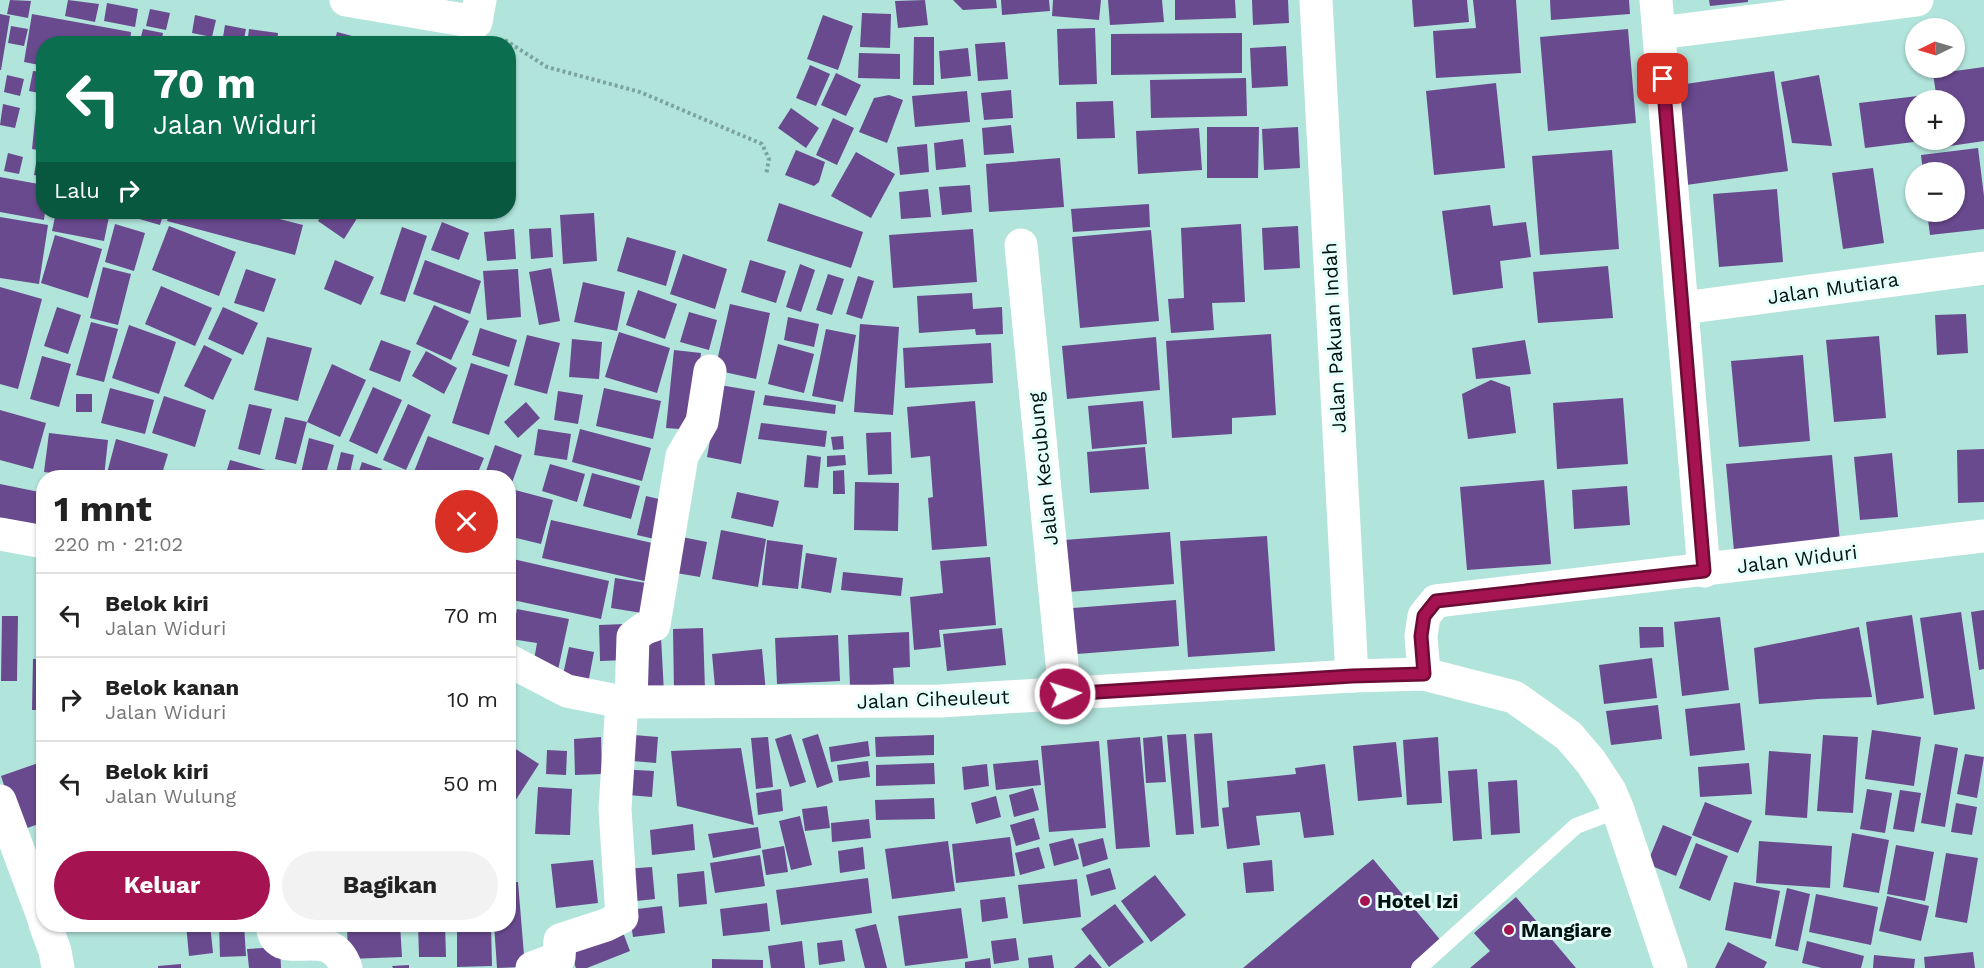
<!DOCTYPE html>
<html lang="id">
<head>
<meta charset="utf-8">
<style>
  :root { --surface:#fff; --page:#f2f2f2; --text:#222; --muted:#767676; --line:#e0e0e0; --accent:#a51351 }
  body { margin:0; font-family:"Work Sans",sans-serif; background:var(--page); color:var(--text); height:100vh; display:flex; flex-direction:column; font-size:22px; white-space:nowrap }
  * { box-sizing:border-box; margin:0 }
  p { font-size:20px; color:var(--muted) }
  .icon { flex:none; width:33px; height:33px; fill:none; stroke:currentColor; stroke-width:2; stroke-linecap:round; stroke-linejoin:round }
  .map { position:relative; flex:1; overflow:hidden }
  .drawer { position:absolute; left:36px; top:470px; width:480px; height:462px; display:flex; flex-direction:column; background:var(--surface); border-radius:24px; box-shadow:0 2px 4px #0004 }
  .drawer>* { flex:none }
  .hud { position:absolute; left:36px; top:36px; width:480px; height:183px; border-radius:24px; box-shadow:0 2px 4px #0004; background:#0b6e4f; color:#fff; overflow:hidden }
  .needle { width:39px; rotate:265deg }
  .buttons { position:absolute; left:1905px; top:18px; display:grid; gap:12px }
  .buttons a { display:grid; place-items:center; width:60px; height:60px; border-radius:50%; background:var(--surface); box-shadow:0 2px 4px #0004; font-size:30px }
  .pin { position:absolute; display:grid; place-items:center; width:51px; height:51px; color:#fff; margin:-26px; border-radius:12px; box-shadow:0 3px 9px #0006 }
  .me { position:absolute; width:66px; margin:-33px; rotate:86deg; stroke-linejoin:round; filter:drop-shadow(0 0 4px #0008) }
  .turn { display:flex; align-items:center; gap:21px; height:126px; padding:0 18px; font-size:27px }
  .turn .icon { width:78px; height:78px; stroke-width:2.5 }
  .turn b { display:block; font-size:42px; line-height:51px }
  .then { display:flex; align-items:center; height:57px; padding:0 18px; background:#0003; gap:12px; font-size:22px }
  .round { display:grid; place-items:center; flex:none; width:63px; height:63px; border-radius:32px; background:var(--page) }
  .headline { display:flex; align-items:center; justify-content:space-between; height:102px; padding:0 18px }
  h1 { font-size:36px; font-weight:700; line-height:45px }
  .cta { display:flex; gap:12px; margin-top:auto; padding:12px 18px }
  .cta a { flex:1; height:69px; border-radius:36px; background:var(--accent); color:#fff; font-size:24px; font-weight:700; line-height:69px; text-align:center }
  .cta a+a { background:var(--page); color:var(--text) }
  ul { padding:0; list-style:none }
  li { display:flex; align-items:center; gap:18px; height:84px; padding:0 18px; border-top:2px solid var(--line) }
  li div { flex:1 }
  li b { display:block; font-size:22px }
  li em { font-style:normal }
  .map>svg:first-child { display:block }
  .building { fill:#694a8f }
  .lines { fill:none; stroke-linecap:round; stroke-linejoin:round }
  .path { stroke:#7ba49d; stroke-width:4; stroke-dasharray:3 3; stroke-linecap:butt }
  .service { stroke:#fff; stroke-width:16 }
  .minor { stroke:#fff; stroke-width:33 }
  .tertiary { stroke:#fff; stroke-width:33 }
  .route-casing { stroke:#6b0c35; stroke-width:15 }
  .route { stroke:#a51351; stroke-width:10 }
  .poi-dot { fill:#a51351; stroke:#e6fffa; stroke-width:2 }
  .labels { text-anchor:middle; stroke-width:6; stroke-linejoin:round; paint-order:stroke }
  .street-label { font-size:20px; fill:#01120f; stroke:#e6fffa }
  .poi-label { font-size:20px; font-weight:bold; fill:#01120f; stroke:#e6fffa; text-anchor:start }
</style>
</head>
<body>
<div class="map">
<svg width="1984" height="968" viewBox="0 0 1984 968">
  <rect width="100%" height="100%" fill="#b1e4db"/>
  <path class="building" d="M10 0 31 1 28 18 7 14Z
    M68 0 99 4 95 22 65 16Z
    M925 0 928 25 898 28 895 1Z
    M953 0H996L997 8 963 10Z
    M1001 0H1049L1050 11 1002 15Z
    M1053 0H1101L1099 20 1052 16Z
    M1108 0H1162L1164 22 1110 25Z
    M1175 0H1235L1236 18 1175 20Z
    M1252 0H1288L1289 23 1253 25Z
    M1412 0H1467L1469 22 1414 27Z
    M1473 0H1516L1521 73 1436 78 1433 31 1476 28Z
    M1550 0H1629L1630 14 1551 20Z
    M1709 0H1748V2L1710 6Z
    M107 3 138 9 135 27 104 21Z
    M150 9 170 13 166 30 146 26Z
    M862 13 891 14 890 48 860 47Z
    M0 14 10 16 1 70H0Z
    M32 14 131 32 130 44H44V66L24 62Z
    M195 15 216 20 212 37 192 33Z
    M823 15 853 26 838 70 807 59Z
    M225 25 246 29 243 44 222 43Z
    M11 26 28 29 24 46 8 43Z
    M1095 28 1097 84 1059 85 1057 29Z
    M143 29 163 33 161 44H139Z
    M249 29 278 33 277 44H247Z
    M1628 29 1636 123 1548 131 1540 37Z
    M337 32 356 37 355 44H334Z
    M1242 33V73L1111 75V34Z
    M914 37H934V85H913Z
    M187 38 209 42V44H186Z
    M1005 42 1008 79 978 81 975 44Z
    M1286 46 1288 86 1252 88 1250 48Z
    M968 48 971 76 941 79 939 51Z
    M859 53 900 54V79L858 78Z
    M810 65 830 74 816 106 796 98Z
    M1984 67V141L1943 147 1942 140H1954V100H1937L1933 74Z
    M33 71 44 72V94L29 91Z
    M1774 71 1788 171 1679 186 1665 87Z
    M836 73 861 85 846 116 821 105Z
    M7 75 24 79 20 96 4 92Z
    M1819 75 1832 146 1792 143 1781 82Z
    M1246 78 1247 116 1151 118 1150 80Z
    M1496 83 1505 168 1434 175 1426 91Z
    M1011 90 1013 118 984 120 981 93Z
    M967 91 970 122 915 127 912 96Z
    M889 95 903 100 887 143 859 132 874 98Z
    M1926 95 1927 100H1916V140L1922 141 1865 148 1859 103Z
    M1113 101 1115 138 1077 139 1076 102Z
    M3 104 20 108 15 128 0 125Z
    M791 108 819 128 806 148 778 128Z
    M36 110 44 111V151L32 149Z
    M833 118 854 128 837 165 816 155Z
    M1011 125 1014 153 984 155 982 128Z
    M1207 127H1259L1258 178H1207Z
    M1298 127 1300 168 1264 170 1262 129Z
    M1199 128 1202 170 1138 174 1136 131Z
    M963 139 966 167 936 170 934 143Z
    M927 144 929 172 900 175 897 147Z
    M1978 148 1984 196V229L1930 235 1927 212H1954V172H1923L1921 155Z
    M796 150 825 162 819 182 814 186 785 175Z
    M1612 150 1619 249 1540 255 1532 156Z
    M856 152 895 174 871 218 831 196Z
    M8 153 23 157 19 174 4 171Z
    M37 158 44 159V177L34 175Z
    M1060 158 1064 207 989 212 986 164Z
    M1873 168 1884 243 1843 249 1832 173Z
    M0 177 44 185V212H45L44 220 0 212Z
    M970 185 972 212 942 215 939 187Z
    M928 189 931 217 901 219 899 192Z
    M1777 189 1783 262 1719 267 1713 194Z
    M779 203 863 232 851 268 767 241Z
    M1149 204 1150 227 1073 232 1071 209Z
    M1490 205 1493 226 1526 222 1531 257 1500 261 1503 288 1453 295 1442 211Z
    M56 212H110L104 241 52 231Z
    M130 212H164L160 225 129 216Z
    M170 212H252L303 225 295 255 167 221Z
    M324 212H361L344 239 318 221Z
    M594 213 597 261 563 264 560 215Z
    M0 217 48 225 39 284 0 278Z
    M442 222 469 233 459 260 431 250Z
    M115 224 145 233 134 271 105 262Z
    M1241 224 1245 302 1212 303 1214 330 1171 333 1168 299 1184 298 1181 228Z
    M169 226 236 252 219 296 152 270Z
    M1298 226 1300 268 1264 270 1262 228Z
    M402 227 427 236 405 302 380 294Z
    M551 228 553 257 531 259 529 229Z
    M514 229 516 259 487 261 484 232Z
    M973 229 977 282 893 288 889 235Z
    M1151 230 1159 321 1080 328 1072 237Z
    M55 235 102 249 88 298 41 283Z
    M627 237 676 251 666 286 617 271Z
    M683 254 727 269 715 309 670 294Z
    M335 260 374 277 361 305 324 289Z
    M425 260 481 281 470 314 413 294Z
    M750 260 786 271 776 303 741 292Z
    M800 264 815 270 801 312 786 307Z
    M1608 266 1613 318 1538 323 1533 272Z
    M103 267 131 274 118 325 90 318Z
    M551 268 560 321 539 325 529 272Z
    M246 269 276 279 264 312 234 303Z
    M518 269 521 317 487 320 483 271Z
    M828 274 844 279 832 315 816 310Z
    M858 276 874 281 862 319 846 314Z
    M583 282 625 292 617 331 574 322Z
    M161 286 212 308 195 346 145 324Z
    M0 287 42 299 18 389 0 384Z
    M638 290 677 304 665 339 626 325Z
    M972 293 973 309 1002 307 1003 334 976 335 975 329 919 333 917 296Z
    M730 304 770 313 756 379 715 370Z
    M434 305 469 321 451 360 416 344Z
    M57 307 81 315 68 354 44 346Z
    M223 307 258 323 243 355 208 339Z
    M689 312 717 320 709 350 680 342Z
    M1966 314 1968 353 1937 355 1935 315Z
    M788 317 819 324 814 347 784 340Z
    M91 322 118 329 104 382 76 375Z
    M860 324 899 327 893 415 854 412Z
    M129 325 176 342 159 394 112 378Z
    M480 328 517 340 509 367 472 355Z
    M826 329 856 335 843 402 812 396Z
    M619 332 670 348 657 393 605 377Z
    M1271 334 1276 415 1232 418V434L1172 438 1166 341Z
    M527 335 560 343 547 394 514 385Z
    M1879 336 1886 418 1834 422 1826 340Z
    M267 337 312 348 298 401 254 390Z
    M1156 337 1160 390 1067 399 1062 346Z
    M572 339 602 342 599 379 569 377Z
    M381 340 411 351 400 382 369 370Z
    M1525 340 1531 374 1476 379 1472 348Z
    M991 343 993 383 905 388 903 348Z
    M778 344 814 354 804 393 768 384Z
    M204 345 232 359 213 400 184 386Z
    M674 350 701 353 693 430 666 428Z
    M426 351 457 368 444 394 412 376Z
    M1803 355 1810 441 1739 447 1731 361Z
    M42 356 71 364 59 407 30 399Z
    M471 363 508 375 489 435 452 423Z
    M332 364 366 380 340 437 307 422 296 464 275 459 285 417 307 422Z
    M1491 380 1510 387 1516 433 1468 439 1462 394Z
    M720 385 755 391 741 464 707 457Z
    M373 387 402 400 377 454 349 441Z
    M110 388 154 400 145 434 101 423Z
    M604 388 661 401 653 439 596 426Z
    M558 391 583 395 578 424 554 420Z
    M76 394H92V412H76Z
    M765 395 836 405 835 414 763 405Z
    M164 396 206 410 195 447 152 433Z
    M1623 398 1628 464 1557 469 1553 403Z
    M975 401 987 546 932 550 928 498 933 497 930 456 911 458 907 407Z
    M1143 401 1147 444 1092 449 1088 406Z
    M526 402 540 418 518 438 504 422Z
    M249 404 272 409 260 455 238 449Z
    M408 404 431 415 406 470 383 460Z
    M0 410 46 423 33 469 0 460Z
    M761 423 827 431 825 447 758 439Z
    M538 429 571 434 567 460 534 455Z
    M580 429 651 448 642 481 572 462Z
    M891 432 892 474 868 475 866 433Z
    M49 433 108 440 104 477H84L44 472Z
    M428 436 484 458 476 477H412Z
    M843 436 844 449 833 450 831 437Z
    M309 438 334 445 325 477H300Z
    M116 439 168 454 161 477H106Z
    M495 445 522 455 509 491 508 477H484Z
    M1145 447 1149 489 1090 493 1087 452Z
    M1984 449V502L1958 503 1957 450Z
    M341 452 354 455 349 477H335Z
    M1892 453 1898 517 1860 520 1854 457Z
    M807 455 821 457 818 488 804 487Z
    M845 455 846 465 827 467V456Z
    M1832 455 1840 542 1734 551 1726 464Z
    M230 460 280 474 279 477H225Z
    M362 462 382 469 380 477H357Z
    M550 464 585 474 577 502 542 491Z
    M844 470 845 494H833V471Z
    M592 473 640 486 631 519 583 506Z
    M1544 480 1551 564 1467 570 1460 487Z
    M855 482 899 483 898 531 854 530Z
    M0 484 44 493 36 534 0 527Z
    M1627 486 1630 525 1574 529 1572 490Z
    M515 490 553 500 541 544 508 536V515Z
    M737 492 779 501 773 527 731 518Z
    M646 496 672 502 663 541 637 535Z
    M551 520 661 545 653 583 542 558Z
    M721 530 766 539 758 587 712 579Z
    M1170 532 1174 584 1068 592 1064 540Z
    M677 536 707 542 700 577 670 572Z
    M1267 536 1275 651 1188 657 1180 541Z
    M767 540 803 545 798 589 762 585Z
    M806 553 837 558 831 593 801 588Z
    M990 557 996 625 939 630 941 647 914 650 910 597 943 593 940 561Z
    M513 559 609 581 601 619 508 599V579Z
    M843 572 903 578 901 596 841 590Z
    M615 578 653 584 648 614 611 608Z
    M1176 600 1179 646 1077 654 1073 608Z
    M517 609 569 619 558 670 533 666 537 643 511 639Z
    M1984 610V669L1979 670 1971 612Z
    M1961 612 1975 709 1934 715 1920 618Z
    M1912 615 1924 698 1877 705 1866 622Z
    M2 616H18L17 681H1Z
    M1720 617 1729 690 1682 696 1674 622Z
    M626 624 628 660 600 661 599 625Z
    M1639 627H1663L1664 647 1640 648Z
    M1859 627 1872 697 1818 699 1759 704 1754 648Z
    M703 628 705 690 674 691 673 629Z
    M1002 628 1006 665 947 671 943 634Z
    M909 632 910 667 893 668 894 684 850 686 848 635Z
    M838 635 840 681 777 684 775 638Z
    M661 637 664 693 642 694 639 638Z
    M569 647 594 652 587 689 561 684Z
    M762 649 766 693 716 698 712 654Z
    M1652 658 1657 698 1604 704 1599 665Z
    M33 659H44V710H32Z
    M1740 703 1745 750 1690 756 1685 709Z
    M1658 705 1662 739 1611 745 1606 711Z
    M1872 730 1921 737 1914 786 1865 779Z
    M1212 733 1219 826 1201 828 1194 734Z
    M622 734 658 737 656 763 620 760Z
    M791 734 806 782 790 787 775 739Z
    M818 734 833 782 817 788 802 739Z
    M1186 734 1194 834 1176 835 1167 735Z
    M934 735V755L876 757 875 737Z
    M1823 735 1858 737 1853 813 1817 811Z
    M1162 736 1166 782 1146 783 1143 738Z
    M601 737 602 774 575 775 574 739Z
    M768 737 773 787 756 789 751 738Z
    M1140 737 1150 847 1116 849 1107 740Z
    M1438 737 1442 803 1407 805 1403 740Z
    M868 741 870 756 831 762 829 747Z
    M1099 741 1106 828 1049 832 1041 746Z
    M1396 742 1402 797 1358 801 1353 746Z
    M508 744 539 764 508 812Z
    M1935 744 1958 748 1945 827 1921 823Z
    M741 748 754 825 677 806 671 751Z
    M547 750 567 751 566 775 546 774Z
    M1769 751 1811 754 1807 818 1765 815Z
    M1965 754 1984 757 1977 798 1957 794Z
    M1038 760 1041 785 996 790 993 764Z
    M44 761V822L19 831 1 776Z
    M868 761 870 777 839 781 837 765Z
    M934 763 935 784 876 786V765Z
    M1749 763 1752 794 1700 797 1698 767Z
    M987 764 989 786 964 790 962 767Z
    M1325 764 1334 835 1304 838 1300 812 1256 816 1260 845 1227 849 1222 808 1229 807 1227 781 1296 774 1295 768Z
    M618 769 654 771 652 797 616 794Z
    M1477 769 1482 839 1453 841 1448 771Z
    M1517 780 1520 833 1491 835 1488 782Z
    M538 787 572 789 570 835 535 834Z
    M1033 788 1039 810 1014 817 1009 795Z
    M781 789 783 811 758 815 756 793Z
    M1867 789 1892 793 1885 833 1860 829Z
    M1900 790 1921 793 1914 832 1893 829Z
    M996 796 1001 817 976 824 971 803Z
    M934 798 935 819 876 820 875 800Z
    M1705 802 1752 821 1738 853 1692 835Z
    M1956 803 1977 807 1972 835 1951 832Z
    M827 806 830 828 805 831 802 809Z
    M800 816 812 865 791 870 779 821Z
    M1034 818 1040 839 1016 846 1010 825Z
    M869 819 871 838 832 842 831 823Z
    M693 824 695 850 652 855 650 830Z
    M1663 825 1692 837 1676 876 1647 864Z
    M758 827 761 848 713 858 708 834Z
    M1852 833 1889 840 1879 893 1843 887Z
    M1010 837 1015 876 956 883 952 844Z
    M1073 838 1079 859 1054 866 1049 844Z
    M1103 838 1108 859 1083 867 1078 844Z
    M40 841H44V856H42Z
    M948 841 955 891 892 899 885 849Z
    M1759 841 1832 846 1830 888 1756 883Z
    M1696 843 1728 856 1710 901 1679 888Z
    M1896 845 1934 852 1925 901 1887 894Z
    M784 846 788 872 766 875 762 850Z
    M863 847 865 869 840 873 838 851Z
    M1039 847 1045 868 1020 875 1015 853Z
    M1946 853 1978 858 1967 923 1935 917Z
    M760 855 765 886 715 893 710 863Z
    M1373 859 1442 942 1415 968H1243Z
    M593 860 598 903 556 908 551 864Z
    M1272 860 1274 891 1246 893 1243 863Z
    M652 867 655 899 627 902 624 869Z
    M1110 868 1116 889 1091 896 1086 875Z
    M704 871 707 904 679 907 677 874Z
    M1155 875 1186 915 1151 942 1121 901Z
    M868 878 872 913 781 925 776 890Z
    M1077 879 1081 917 1023 924 1018 885Z
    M508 882H518L525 967 497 968 494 924H508Z
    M1734 882 1780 891 1771 939 1725 930Z
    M1787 888 1810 894 1798 951 1775 946Z
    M1816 894 1878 907 1871 945 1809 932Z
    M1887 896 1929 906 1921 941 1879 931Z
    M1005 897 1008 918 982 922 980 900Z
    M1516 897 1576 968H1470L1490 951 1474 933Z
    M767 903 770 931 723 936 720 909Z
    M1115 904 1144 942 1109 967 1081 929Z
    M662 906 665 933 633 937 629 910Z
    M961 908 968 958 905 966 898 916Z
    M186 924H210L213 953 189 956Z
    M219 924H244L246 956 220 957Z
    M347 924H400L402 957 348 959Z
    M418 924H445L446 957H419Z
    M457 924H491L492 966 457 967Z
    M876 924 887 968H865L855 929Z
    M621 927 630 951 587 968H576L568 948Z
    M1016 938 1019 960 994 964 991 941Z
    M842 940 845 961 819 965 817 943Z
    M802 941 805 968H771L768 946Z
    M1807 941 1864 956 1861 968H1822L1802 963Z
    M1728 942 1767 962 1764 968H1715Z
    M280 947 281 968H249L247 949Z
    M1973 952 1975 968H1925L1924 957Z
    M1090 954 1102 968H1074Z
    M1052 955 1054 968H1029L1028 958Z
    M1874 955 1915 959 1914 968H1873Z
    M990 958 991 968H965V962Z
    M712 959 763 960V968H712Z
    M181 964V968H158V966Z
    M409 965V968H393L392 966Z"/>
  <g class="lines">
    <path class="path" d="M505 40 547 67 640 92 762 144 769 159 766 175"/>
    <path class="service" d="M1419 968 1576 826 1618 810"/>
    <path class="minor" d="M346 0 476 22 480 0
      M1316 0 1352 676
      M1656 0 1704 571
      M1659 33 1917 0
      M1021 245 1065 694
      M1683 308 1984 268
      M1424 674 1421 636 1424 616 1436 601 1984 536
      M631 701 633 637 645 628 654 625 682 456 702 422 710 371
      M0 801 44 919
      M45 924 55 951 58 968
      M272 924C275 968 330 919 346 968
      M532 968 559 958 560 940 606 925 622 917 615 809 622 702"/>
    <path class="tertiary" d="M0 534 44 542
      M508 660 567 691 622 702 941 701 1352 676 1424 674 1514 697 1569 736 1591 762 1610 791 1618 810 1671 968"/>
  </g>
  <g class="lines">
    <g class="route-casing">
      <path id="route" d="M1065 694 1352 676 1424 674 1421 636 1424 616 1436 601 1704 571 1663 79"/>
    </g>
    <use href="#route" class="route"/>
  </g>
  <g class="poi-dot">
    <circle cx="1365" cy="901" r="6"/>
    <circle cx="1509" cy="930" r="6"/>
  </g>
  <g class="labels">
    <g class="street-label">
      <text transform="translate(1833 288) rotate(-8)" y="7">Jalan Mutiara</text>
      <text transform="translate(1334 338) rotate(-93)" y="7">Jalan Pakuan Indah</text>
      <text transform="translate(1043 469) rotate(-96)" y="7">Jalan Kecubung</text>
      <text transform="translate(1797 559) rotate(-7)" y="7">Jalan Widuri</text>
      <text transform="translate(933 699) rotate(-2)" y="7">Jalan Ciheuleut</text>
    </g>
    <g class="poi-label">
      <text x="1377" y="908">Hotel Izi</text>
      <text x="1521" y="937">Mangiare</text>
    </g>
  </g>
</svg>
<div class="buttons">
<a><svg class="needle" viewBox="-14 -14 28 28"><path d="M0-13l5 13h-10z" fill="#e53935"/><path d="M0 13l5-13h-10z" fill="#767676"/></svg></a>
<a>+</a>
<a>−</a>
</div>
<div class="pin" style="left:1663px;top:79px;background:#d93025"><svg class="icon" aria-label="arrive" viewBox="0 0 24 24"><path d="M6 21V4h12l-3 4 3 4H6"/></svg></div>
<svg class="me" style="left:1065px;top:694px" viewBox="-20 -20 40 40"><circle r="17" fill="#a51351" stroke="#fff" stroke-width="3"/><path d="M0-11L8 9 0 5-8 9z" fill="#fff"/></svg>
<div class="hud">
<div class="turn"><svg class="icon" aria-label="left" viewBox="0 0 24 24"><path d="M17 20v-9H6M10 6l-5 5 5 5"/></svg><div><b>70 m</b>Jalan Widuri</div></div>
<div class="then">Lalu<svg class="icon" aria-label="right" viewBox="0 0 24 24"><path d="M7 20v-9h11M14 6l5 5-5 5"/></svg></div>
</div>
<section class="drawer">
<div class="headline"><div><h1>1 mnt</h1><p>220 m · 21:02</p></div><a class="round" style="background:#d93025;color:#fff"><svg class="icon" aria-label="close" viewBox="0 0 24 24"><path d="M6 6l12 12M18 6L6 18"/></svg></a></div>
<ul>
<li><svg class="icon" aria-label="left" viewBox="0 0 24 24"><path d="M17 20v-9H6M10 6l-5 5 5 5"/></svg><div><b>Belok kiri</b><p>Jalan Widuri</p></div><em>70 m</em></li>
<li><svg class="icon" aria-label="right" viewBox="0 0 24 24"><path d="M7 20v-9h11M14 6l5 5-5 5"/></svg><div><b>Belok kanan</b><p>Jalan Widuri</p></div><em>10 m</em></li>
<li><svg class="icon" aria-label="left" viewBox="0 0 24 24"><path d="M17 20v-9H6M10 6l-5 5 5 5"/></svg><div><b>Belok kiri</b><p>Jalan Wulung</p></div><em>50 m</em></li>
</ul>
<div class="cta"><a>Keluar</a><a>Bagikan</a></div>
</section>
</div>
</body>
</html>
